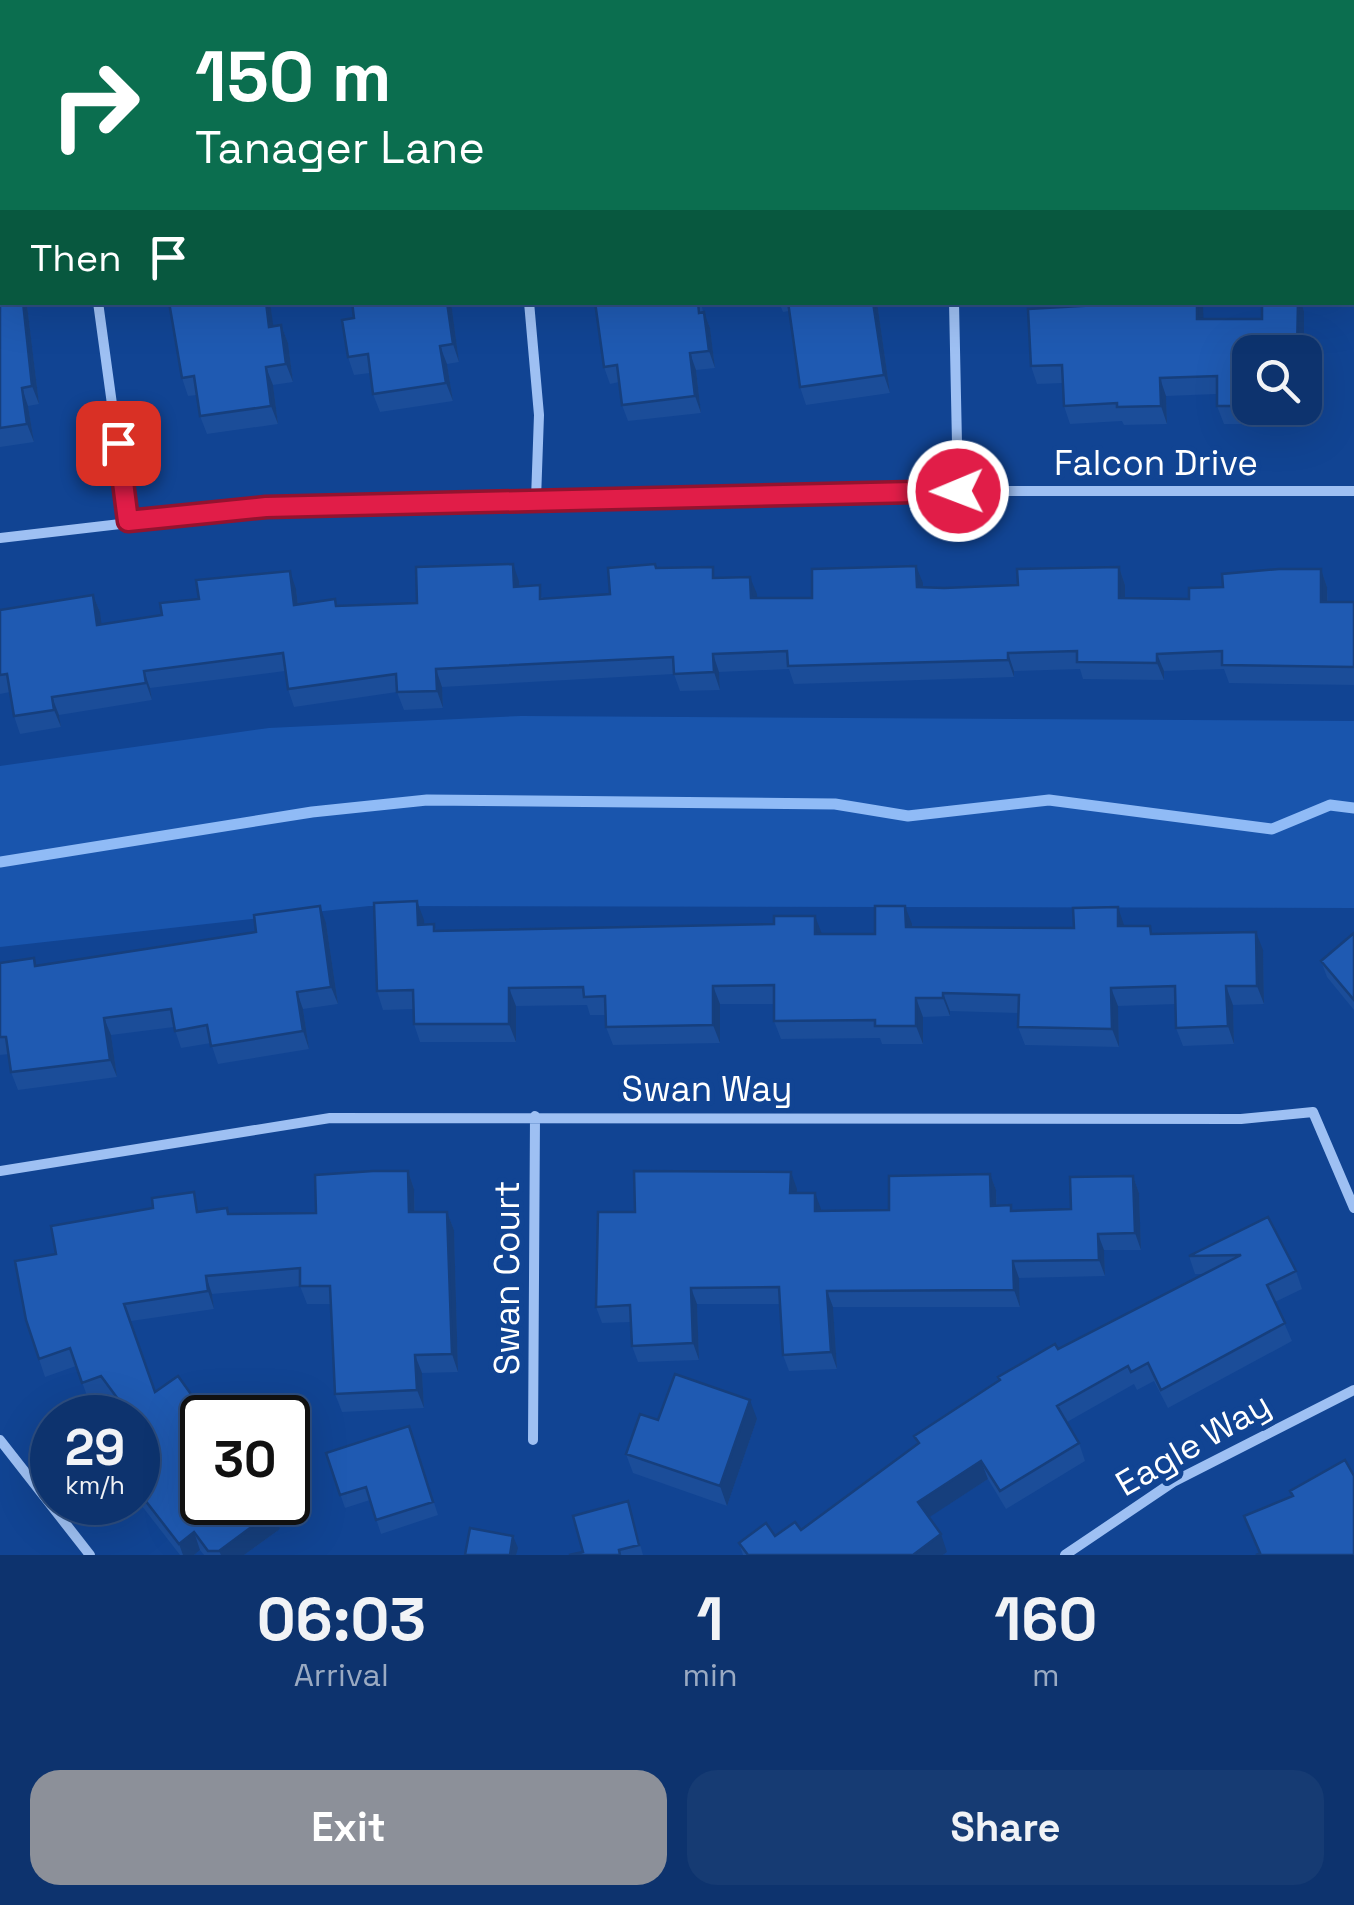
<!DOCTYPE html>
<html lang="en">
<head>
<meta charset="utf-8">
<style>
  :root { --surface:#0d336e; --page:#163b73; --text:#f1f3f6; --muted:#9aaac2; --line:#2d4e81; --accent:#8c9099 }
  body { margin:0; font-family:"Space Grotesk",sans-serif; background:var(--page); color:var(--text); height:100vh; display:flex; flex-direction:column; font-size:38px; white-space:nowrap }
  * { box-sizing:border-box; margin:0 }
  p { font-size:32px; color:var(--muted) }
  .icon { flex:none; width:55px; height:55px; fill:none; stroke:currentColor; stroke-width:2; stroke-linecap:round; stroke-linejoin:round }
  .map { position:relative; height:1555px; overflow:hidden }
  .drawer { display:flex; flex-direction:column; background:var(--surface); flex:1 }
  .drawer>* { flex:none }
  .hud { position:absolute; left:0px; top:0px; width:1355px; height:305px; box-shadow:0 10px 40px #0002,0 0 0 2px var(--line); background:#0b6e4f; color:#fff; overflow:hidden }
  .tools { position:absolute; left:1232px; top:335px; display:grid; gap:20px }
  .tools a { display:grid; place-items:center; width:90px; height:90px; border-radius:20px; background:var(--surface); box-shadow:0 10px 40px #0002,0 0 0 2px var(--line); font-size:50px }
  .speed { position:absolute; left:30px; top:1395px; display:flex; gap:20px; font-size:50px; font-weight:700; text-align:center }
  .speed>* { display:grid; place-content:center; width:130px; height:130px; border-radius:50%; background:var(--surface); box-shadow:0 10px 40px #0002,0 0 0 2px var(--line); line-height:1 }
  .speed small { font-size:25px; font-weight:400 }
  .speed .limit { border:5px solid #111; border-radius:15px; background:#fff; color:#111 }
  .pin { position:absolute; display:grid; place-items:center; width:85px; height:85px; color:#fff; margin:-42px; border-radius:20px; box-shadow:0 5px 15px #0006 }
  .me { position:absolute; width:110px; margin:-55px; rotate:269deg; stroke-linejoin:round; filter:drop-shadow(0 0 8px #0008) }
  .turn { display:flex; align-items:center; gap:35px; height:210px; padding:0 30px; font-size:45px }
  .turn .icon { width:130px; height:130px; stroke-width:2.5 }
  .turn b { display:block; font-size:70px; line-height:85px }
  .then { display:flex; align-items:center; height:95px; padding:0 30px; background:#0003; gap:20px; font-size:38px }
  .eta { display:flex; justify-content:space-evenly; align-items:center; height:170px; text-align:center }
  .eta b { font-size:60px; font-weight:700; line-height:70px }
  .action { display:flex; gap:20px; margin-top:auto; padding:20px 30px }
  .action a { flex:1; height:115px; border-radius:30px; background:var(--accent); color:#fff; font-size:40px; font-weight:700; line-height:115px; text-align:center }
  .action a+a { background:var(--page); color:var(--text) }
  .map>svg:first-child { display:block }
  .green { fill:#1955ad }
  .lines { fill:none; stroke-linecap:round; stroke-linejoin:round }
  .stream { stroke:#90bbf6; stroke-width:11 }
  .minor { stroke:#9ec0f3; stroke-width:10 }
  .wall { fill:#1b4d99 }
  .shaded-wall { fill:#163f7d }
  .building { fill:#1f5ab2; stroke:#163f7d; stroke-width:2.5 }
  .route-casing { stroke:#92132f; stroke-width:25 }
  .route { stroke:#e11d48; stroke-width:18 }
  .labels { text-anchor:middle; stroke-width:10; stroke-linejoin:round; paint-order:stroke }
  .street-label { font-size:35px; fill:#fff; stroke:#114493 }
</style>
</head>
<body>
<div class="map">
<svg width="1354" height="1555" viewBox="0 0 1354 1555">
  <rect width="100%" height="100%" fill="#114493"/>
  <path class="green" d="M521 716 1354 721V908L369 906 0 947V766L269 728Z"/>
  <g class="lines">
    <path class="stream" d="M0 862 312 812 427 800 835 804 908 816 1049 800 1272 829 1330 805 1354 808"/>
    <path class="minor" d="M56 0V2
      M485 0V2
      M912 0V2
      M1334 0 1335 2
      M1352 133 1354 144
      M98 302 128 521
      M529 302 539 415 536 499
      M954 302 958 491
      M0 538 266 507 958 491H1354
      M0 1171 330 1118 1241 1119 1313 1112 1354 1208
      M0 1440 90 1555
      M533 1440 535 1116
      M1065 1555 1173 1482 1354 1390"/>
  </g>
  <path class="wall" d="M733 0H771L756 2H734Z
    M0 111 2 129V192H0Z
    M0 262 2 302 27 305 39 404 28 406 34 442 0 447Z
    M169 302H270L273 326 281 325 288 343 293 382 273 385 278 424 207 434 200 416 197 395 188 396 182 378Z
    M352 302H451L459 362 447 364 453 401 380 412 373 394 370 373 354 375 348 357 354 318Z
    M595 302H701L703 312H704L710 328 715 368 696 370 701 413 628 421 622 405 619 382 610 384 604 367Z
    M779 302H877L890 393 806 405 800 387 789 311 783 312Z
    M1262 302H1301L1304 311 1250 352V408H1260V424H1224L1217 406V394L1166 396 1167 424 1124 425 1122 421 1070 424 1064 406 1063 383 1037 384 1031 366 1203 305V319H1262Z
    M513 564 519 587 544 598 610 594 657 568 717 578 750 577 757 598H812L923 583V587L944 588 1018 585 1119 567 1125 585V598L1189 599 1223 587 1321 569 1327 587 1328 602H1354V685L1229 683 1224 669 1164 671V680L1083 679 1080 669 1014 671V677L794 684 789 669 719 672 720 690 680 691 674 674 442 687 443 708 404 710 397 692 294 707 288 689 285 671 150 688 152 700 59 715 61 727 20 734 14 716 10 692 0 694V610L93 595 100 612 101 624 162 615 296 589 298 604 335 599 338 606 417 603Z
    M417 901 424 925 434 924 436 931 875 934 905 906 912 927 1074 928 1124 926 1153 934 1263 950 1264 1004 1233 1005 1234 1044 1183 1046 1176 1028V1004L1118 1006 1119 1047 1025 1045 1018 1027V1013L950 1011V1016L923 1017V1044H882L880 1038 781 1039 774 1021V1004H720V1043L613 1045 606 1027V1015H590L587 1005 516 1006V1042H420L414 1024 413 1009 383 1010 377 991Z
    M326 923 338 1004 303 1009 309 1049 218 1064 211 1043 181 1048 174 1027 111 1035 117 1077 18 1090 11 1072 9 1054 0 1055V963L37 966Z
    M1354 933V1010L1327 977 1321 961Z
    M408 1171 414 1189 415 1212H447L454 1230 458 1372 422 1373 424 1408 342 1412 335 1394 331 1304H307L300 1286 212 1294 214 1309 131 1321 156 1392 280 1529 244 1555H204L200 1550 194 1555H180L138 1501V1455L147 1448 138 1435V1418H125L108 1394 89 1401 76 1366 45 1377 26 1320 56 1254 153 1208 229 1214 316 1213Z
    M990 1174 996 1190 997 1206 1013 1211 1071 1209 1133 1176 1139 1193 1141 1250H1104L1105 1276 1019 1278 1020 1307H833L837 1369 789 1371 783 1355 780 1304H697L699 1360 638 1362 632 1346 631 1322 602 1323 596 1307 635 1212 797 1189V1193L821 1209V1211L889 1210Z
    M1268 1217 1296 1271 1302 1289 1275 1302 1292 1341 1168 1408 1154 1381 1137 1390 1134 1384 1067 1422 1079 1443 1085 1461 1006 1509 988 1479 929 1517 947 1552 943 1555H743L739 1543 801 1530 918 1445 914 1436 1058 1349 1204 1274H1195L1189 1256Z
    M757 1419 727 1506 633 1473 626 1454 658 1420Z
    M409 1426 438 1515 381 1534 370 1500 345 1508 326 1453Z
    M628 1501 643 1555H569L583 1552Z"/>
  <path class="shaded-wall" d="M0 111 2 129V157L0 139Z
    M0 262 2 269V291L0 276Z
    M23 302H27V305L39 404 32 386Z
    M266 302H270L276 345 269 327Z
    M447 302H451L459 362 453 344Z
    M873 302H877L890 393 884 375Z
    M1197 302H1202L1203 305 1204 337 1197 319Z
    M1298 302H1301L1304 311V352H1297Z
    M704 312 710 328 715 368 709 351Z
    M281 325 288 343 293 382 286 364Z
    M440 346 447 364 453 401 446 383Z
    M690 353 696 370 701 413 695 396Z
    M266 367 273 385 278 424 271 406Z
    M1160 378 1166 396 1167 424 1161 406Z
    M22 388 28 406 34 442 27 424Z
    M1254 408H1260V424Z
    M513 564 519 581 520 605 514 587Z
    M916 566 923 583V605L917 587Z
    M1119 567 1125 585V616L1119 598Z
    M1321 569 1327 587 1328 620 1321 602Z
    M290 571 296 589 300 622 294 605Z
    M750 577 757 594 758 616 751 598Z
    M93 595 100 612 104 643 97 625Z
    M1008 653 1014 671V677L1008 660Z
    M713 654 719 672 720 690 714 672Z
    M1157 654 1164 671V680L1157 663Z
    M436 669 442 687 443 708 437 691Z
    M144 671 150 688 152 700 146 683Z
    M52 697 59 715 61 727 54 710Z
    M417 901 424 920 425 943 418 925Z
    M320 906 326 923 338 1004 331 987Z
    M905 906 912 924V945L906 927Z
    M1118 907 1124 925 1125 944 1118 926Z
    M815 916 822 934H815Z
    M1256 932 1263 950 1264 1004 1257 986Z
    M713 986 720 1004V1043L713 1025Z
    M1226 986 1233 1005 1234 1044 1228 1026Z
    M509 988 516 1006V1042L509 1024Z
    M1111 988 1118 1006 1119 1047 1112 1029Z
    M297 992 303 1009 309 1049 303 1031Z
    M943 993 950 1011V1016L943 998Z
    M916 998 923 1017V1044L916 1026Z
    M104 1018 111 1035 117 1077 110 1060Z
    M408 1171 414 1189 415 1230 409 1212Z
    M791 1172 797 1189 796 1209 790 1193Z
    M990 1174 996 1190 997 1222 991 1206Z
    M1133 1176 1139 1193 1141 1250 1135 1233Z
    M815 1193 821 1209V1228L815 1211Z
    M447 1212 454 1230 458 1372 452 1354Z
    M1098 1234 1104 1250 1105 1276 1099 1260Z
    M1013 1261 1019 1278 1020 1307 1014 1290Z
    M206 1276 212 1294 214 1309 208 1291Z
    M691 1288 697 1304 699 1360 693 1343Z
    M827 1291 833 1307 837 1369 831 1352Z
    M415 1355 422 1373 424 1408 417 1390Z
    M750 1400 757 1419 727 1506 720 1486Z
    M981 1461 988 1479 925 1520 918 1502Z
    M273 1511 280 1529 244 1555H221L219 1551Z
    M194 1532 200 1550 194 1555H183L179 1544Z
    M941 1534 947 1552 943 1555H913Z
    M513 1536 518 1548 516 1555H510Z"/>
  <path class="building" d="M147 0H194L195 2H148Z
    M307 0H367V2H307Z
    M587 0H647L648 2H588Z
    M978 0H1076L1077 2H978Z
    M1155 0H1220L1221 2H1155Z
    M0 139 2 157V173H0Z
    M0 276 2 302H23L32 386 22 388 27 424 0 428Z
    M169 302H266L269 327 281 325 286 364 266 367 271 406 200 416 194 376 182 378Z
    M352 302H447L453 344 440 346 446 383 373 394 368 354 348 357 342 320 354 318Z
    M595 302H698L699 313 704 312 709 351 690 353 695 396 622 405 617 365 604 367Z
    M788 302H873L884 375 800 387Z
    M1115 302H1197V319H1262V302H1298L1297 352H1250V406H1217V376L1160 378 1161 406 1117 407V403L1064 406 1062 365 1031 366 1028 309 1115 304Z
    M513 564 514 587 540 585V599L610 594 608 568 655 564 656 568 713 567V578L750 577 751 598H812V569L916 566 917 587 944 588 1018 585 1017 569 1119 567V598L1189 599V588L1223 587 1222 574 1279 569H1321V602H1354V667L1222 665V651L1157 654V663L1077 662V651L1008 653V660L788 666 787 651 713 654 714 672 674 674 673 657 436 669 437 691 397 692 396 674 288 689 283 653 144 671 146 683 52 697 54 710 14 716 7 674 0 675V610L93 595 97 625 162 615 160 603 199 599 196 580 290 571 294 605 335 599 336 606 417 603 416 567Z
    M417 901 418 925 434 924V931L774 924V916H815V934H875V906H905L906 927 1074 928 1073 908 1118 907V926H1150L1151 934 1256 932 1257 986H1226L1228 1026 1176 1028 1175 986 1111 988 1112 1029 1018 1027 1019 995 943 993V998H916V1026H875V1020L774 1021V985L713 986V1025L606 1027 605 996 584 997 583 987 509 988V1024H414L413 990 377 991 374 903Z
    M320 906 331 987 297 992 303 1031 211 1046 207 1025 175 1031 171 1009 104 1018 110 1060 11 1072 6 1037H0V963L34 958 35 966 256 932 254 915Z
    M1354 933V1000L1321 961Z
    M373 1171H408L409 1212H447L452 1354 415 1355 417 1390 335 1394 330 1286H300V1268L206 1276 208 1291 124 1304 155 1392 178 1376 208 1418H202V1502H267L273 1511 219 1551H208L194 1532 179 1544 138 1491V1455L152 1445 138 1426V1418H132L101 1376 82 1383 70 1348 39 1359 26 1320 15 1261 56 1254 51 1226 153 1208 152 1198 194 1192 197 1212 227 1208 228 1214 316 1213 315 1175Z
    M634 1171 791 1172 790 1193H815V1211L889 1210V1176L990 1174 991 1206 1011 1205V1211L1071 1209 1070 1177 1133 1176 1135 1233 1098 1234 1099 1260 1013 1261 1014 1290 827 1291 831 1352 783 1355 779 1287 691 1288 693 1343 632 1346 630 1305 596 1307 598 1212H635Z
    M1268 1217 1296 1271 1267 1285 1285 1323 1161 1390 1148 1363 1131 1372 1128 1366 1057 1406 1079 1443 1000 1491 981 1461 918 1502 941 1534 913 1555H748L739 1543 766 1523 775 1536 795 1522 801 1530 919 1443 914 1436 1000 1380 998 1377 1055 1344 1058 1349 1241 1255 1189 1256Z
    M675 1374 750 1400 720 1486 626 1454 640 1414 658 1420Z
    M409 1426 433 1502 376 1520 366 1487 340 1495 326 1453Z
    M1345 1460 1354 1476V1555H1256L1260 1553 1244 1516 1293 1496 1290 1491Z
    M628 1501 639 1545 619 1550 620 1555H569L583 1552 573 1516Z
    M470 1528 513 1536 510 1555H465Z"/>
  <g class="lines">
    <g class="route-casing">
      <path id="route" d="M118 443 128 521 266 507 958 491"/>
    </g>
    <use href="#route" class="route"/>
  </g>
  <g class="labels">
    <g class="street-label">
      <text x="1156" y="475">Falcon Drive</text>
      <text x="707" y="1101">Swan Way</text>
      <text transform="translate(507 1278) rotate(-90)" y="12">Swan Court</text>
      <text transform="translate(1193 1444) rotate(-30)" y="12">Eagle Way</text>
    </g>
  </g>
</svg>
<div class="tools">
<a><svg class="icon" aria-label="search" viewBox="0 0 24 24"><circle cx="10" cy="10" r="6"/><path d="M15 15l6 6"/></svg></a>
</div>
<div class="speed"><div>29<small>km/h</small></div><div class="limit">30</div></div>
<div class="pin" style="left:118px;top:443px;background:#d93025"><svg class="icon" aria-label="arrive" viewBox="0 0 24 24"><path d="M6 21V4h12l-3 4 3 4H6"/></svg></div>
<svg class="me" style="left:958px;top:491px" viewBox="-20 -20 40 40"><circle r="17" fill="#e11d48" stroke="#fff" stroke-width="3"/><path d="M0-11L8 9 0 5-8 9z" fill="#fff"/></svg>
<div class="hud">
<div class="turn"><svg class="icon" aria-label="right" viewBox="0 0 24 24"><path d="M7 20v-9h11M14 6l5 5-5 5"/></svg><div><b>150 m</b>Tanager Lane</div></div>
<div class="then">Then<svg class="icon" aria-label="arrive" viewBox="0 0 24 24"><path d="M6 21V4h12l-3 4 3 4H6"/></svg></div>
</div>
</div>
<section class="drawer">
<div class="eta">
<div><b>06:03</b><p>Arrival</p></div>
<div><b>1</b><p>min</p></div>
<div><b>160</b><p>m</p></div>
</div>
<div class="action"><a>Exit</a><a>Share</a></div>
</section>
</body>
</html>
